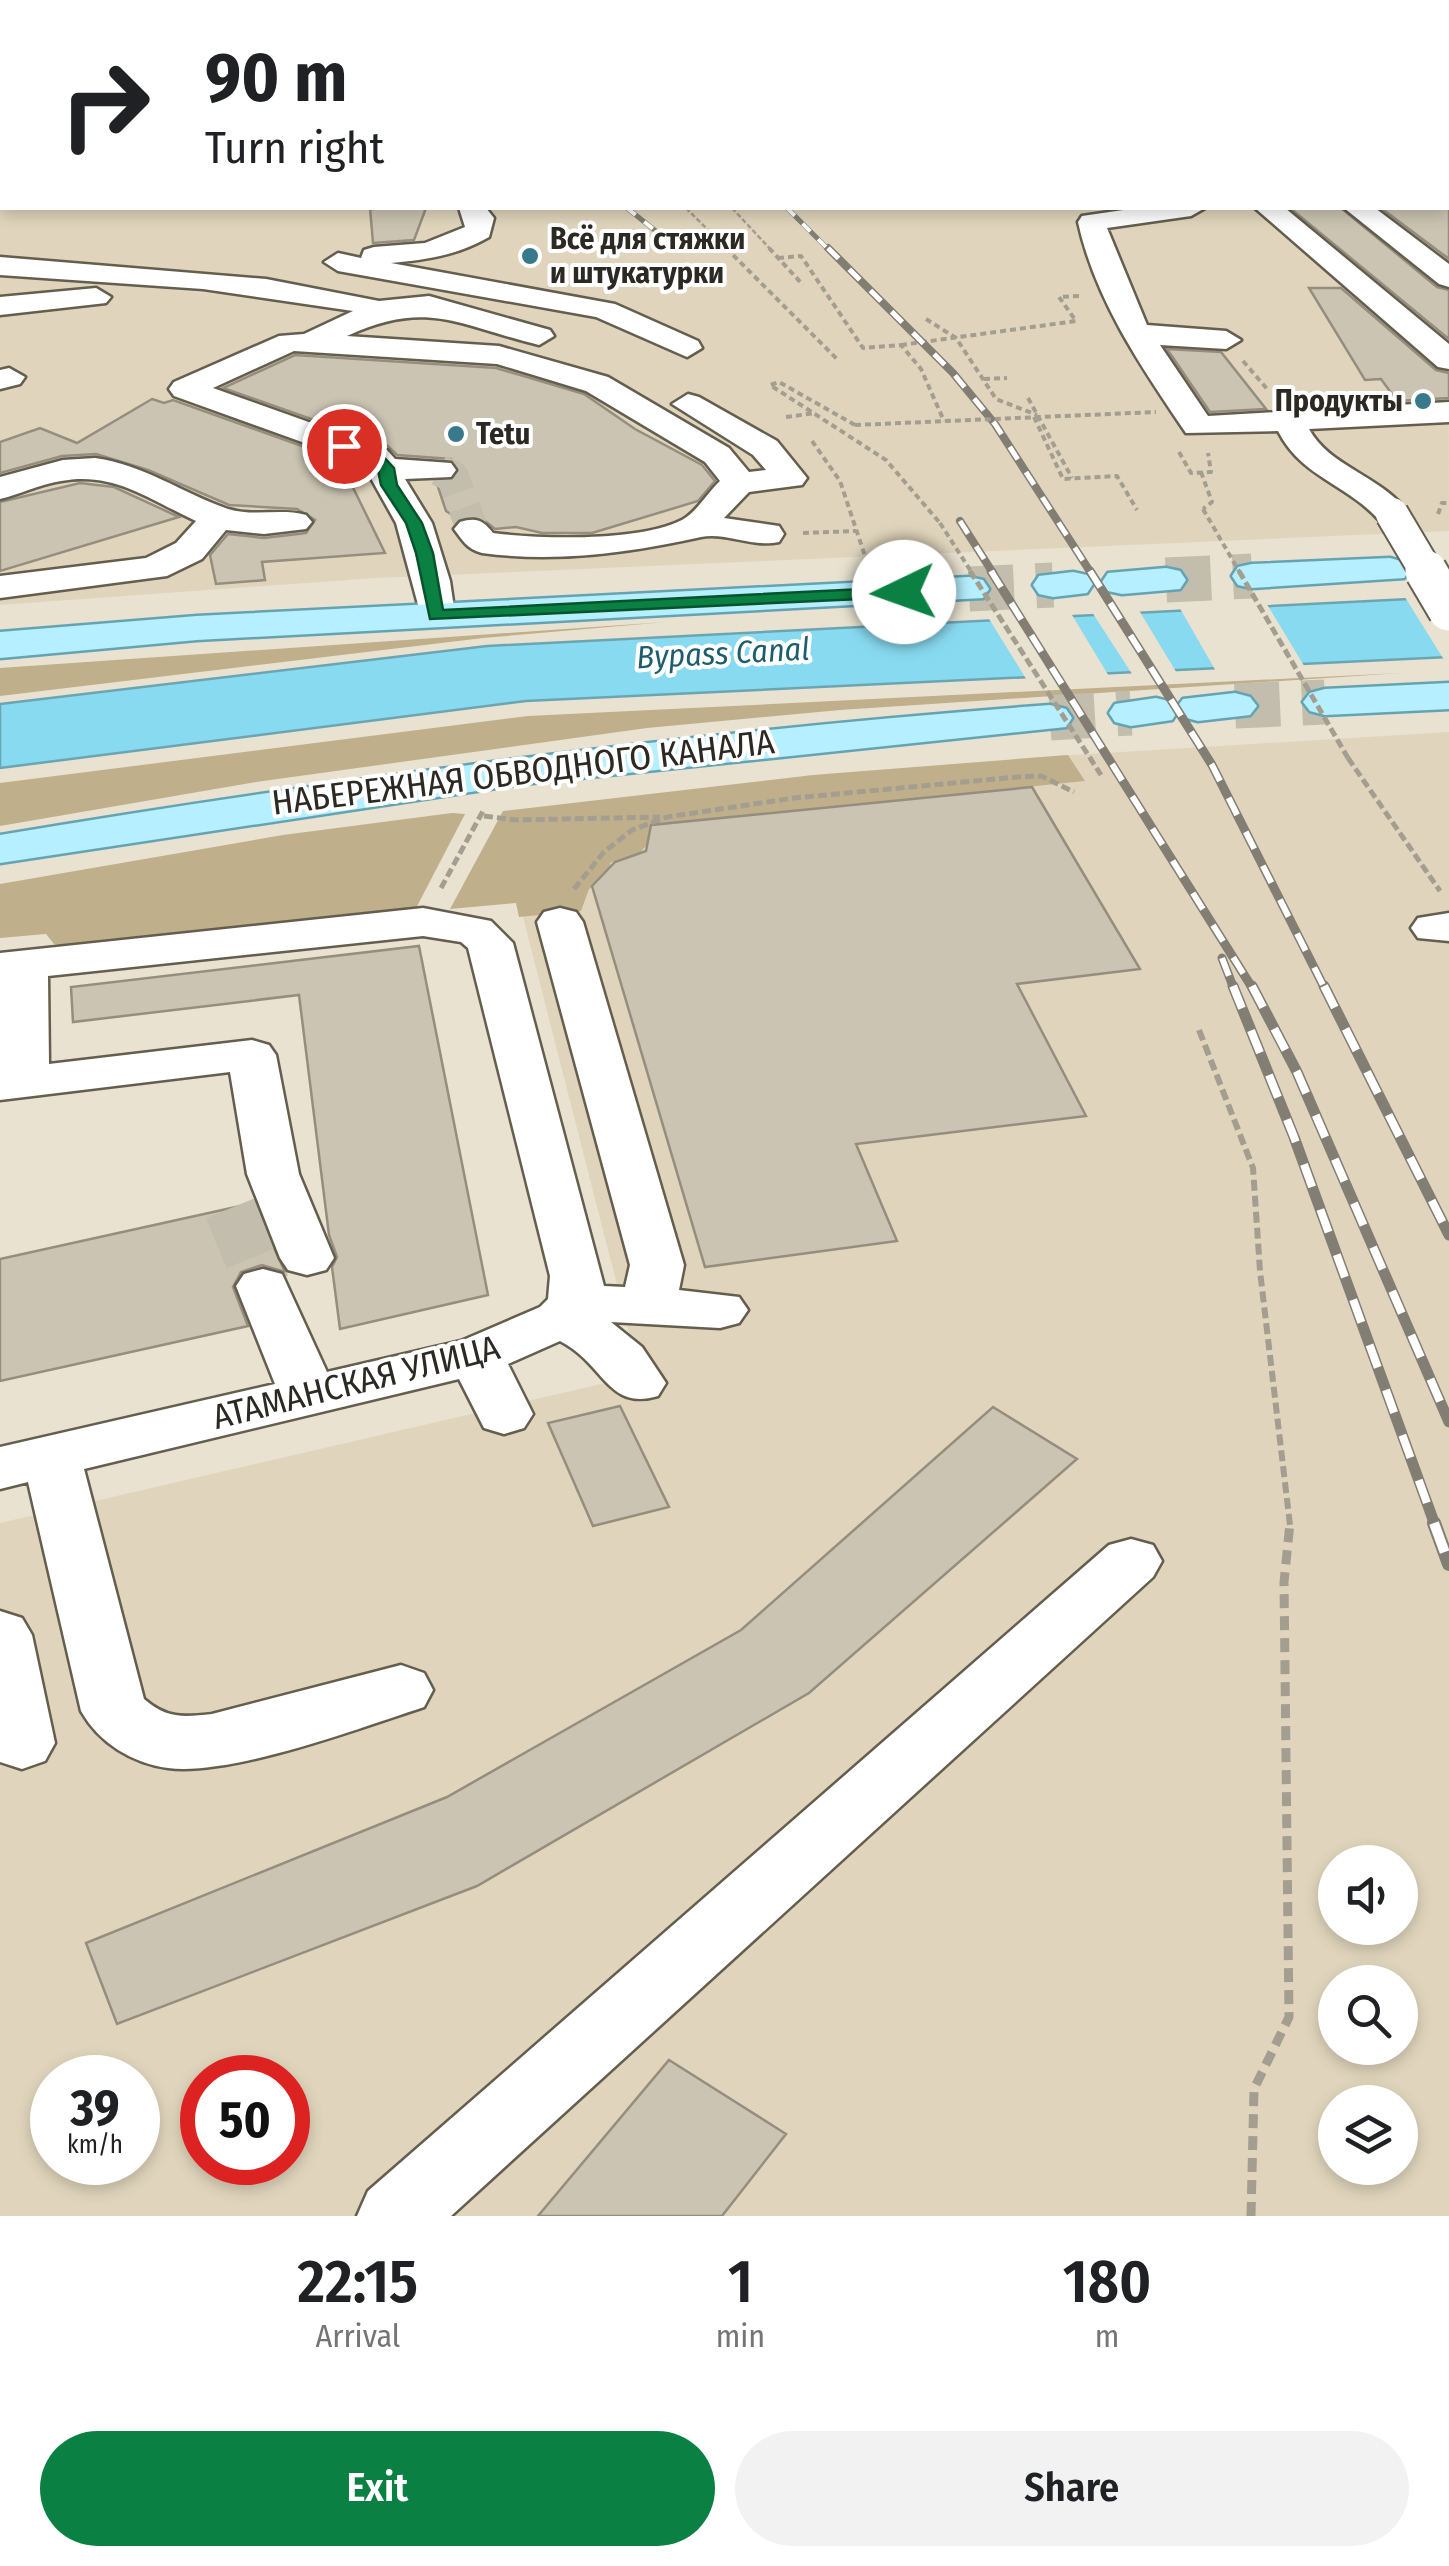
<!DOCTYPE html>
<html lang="en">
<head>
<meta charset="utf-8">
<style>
  :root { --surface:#fff; --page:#f2f2f2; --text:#202124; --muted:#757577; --accent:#0b8043 }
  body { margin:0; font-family:"Fira Sans Condensed",sans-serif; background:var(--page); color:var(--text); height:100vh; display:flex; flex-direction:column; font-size:38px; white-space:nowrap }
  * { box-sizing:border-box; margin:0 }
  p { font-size:32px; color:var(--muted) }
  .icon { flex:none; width:55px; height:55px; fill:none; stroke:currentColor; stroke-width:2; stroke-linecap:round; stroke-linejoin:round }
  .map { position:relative; height:2216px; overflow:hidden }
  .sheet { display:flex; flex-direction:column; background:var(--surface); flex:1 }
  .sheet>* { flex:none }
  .top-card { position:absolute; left:0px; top:0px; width:1450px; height:210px; box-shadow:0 5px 15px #0003; background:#fff; color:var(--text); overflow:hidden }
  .fabs { position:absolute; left:1318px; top:1845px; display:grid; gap:20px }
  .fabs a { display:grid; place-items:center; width:100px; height:100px; border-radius:50%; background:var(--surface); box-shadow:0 5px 15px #0003; font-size:50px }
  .speed { position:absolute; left:30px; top:2055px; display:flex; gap:20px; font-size:50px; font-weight:700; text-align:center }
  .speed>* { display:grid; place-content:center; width:130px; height:130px; border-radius:50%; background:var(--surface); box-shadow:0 5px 15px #0003; line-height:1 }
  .speed small { font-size:25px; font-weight:400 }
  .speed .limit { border:15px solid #d22; background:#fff; color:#111 }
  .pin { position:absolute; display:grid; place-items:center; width:85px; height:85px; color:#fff; margin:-42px; border:5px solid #fff; border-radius:50%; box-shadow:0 2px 10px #0007 }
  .me { position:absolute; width:110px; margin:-55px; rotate:267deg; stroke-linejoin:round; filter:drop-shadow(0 0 8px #0008) }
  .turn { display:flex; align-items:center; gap:35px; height:210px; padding:0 40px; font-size:45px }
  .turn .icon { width:130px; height:130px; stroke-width:2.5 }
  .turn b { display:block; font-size:70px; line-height:85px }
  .eta { display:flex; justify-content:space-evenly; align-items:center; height:170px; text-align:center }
  .eta b { font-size:60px; font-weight:600; line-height:70px }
  .primary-button { display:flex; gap:20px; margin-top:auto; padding:20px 40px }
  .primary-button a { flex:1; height:115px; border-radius:60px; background:var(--accent); color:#fff; font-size:40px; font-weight:600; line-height:115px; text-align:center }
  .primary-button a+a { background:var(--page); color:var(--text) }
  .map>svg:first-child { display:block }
  .built { fill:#e0d5bc; fill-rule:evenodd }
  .green { fill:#bfaf8b }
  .water { fill:#88daf0; stroke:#6ca5b2; stroke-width:2.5 }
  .pier { fill:#e9e2d0 }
  .building { fill:#cbc4b2; stroke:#958e7e; stroke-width:2.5 }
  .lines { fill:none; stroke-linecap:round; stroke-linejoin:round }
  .minor-tunnel-far1 { stroke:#c3bdad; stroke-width:32; stroke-dasharray:32 16; stroke-linecap:butt }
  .minor-tunnel { stroke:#c3bdad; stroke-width:54; stroke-dasharray:54 26; stroke-linecap:butt }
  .major-tunnel { stroke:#c3bdad; stroke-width:45; stroke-dasharray:45 22; stroke-linecap:butt }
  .minor-casing { stroke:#645e4e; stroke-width:5 }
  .major-casing { stroke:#66a3b2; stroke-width:5 }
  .path-far4 { stroke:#a49e91; stroke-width:2.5; stroke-dasharray:5 2.5; stroke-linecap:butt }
  .path-far3 { stroke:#a49e91; stroke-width:4; stroke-dasharray:6 4; stroke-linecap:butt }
  .path-far2 { stroke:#a49e91; stroke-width:5; stroke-dasharray:9 4; stroke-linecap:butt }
  .path-far1 { stroke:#a49e91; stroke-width:6; stroke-dasharray:11 5; stroke-linecap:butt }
  .path { stroke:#a49e91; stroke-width:9; stroke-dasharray:14 8; stroke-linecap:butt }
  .minor { fill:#fff; fill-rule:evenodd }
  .major { fill:#b6efff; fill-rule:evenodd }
  .rail-far4-casing { stroke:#837e73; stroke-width:5 }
  .rail-far3-casing { stroke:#837e73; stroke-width:8 }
  .rail-far2-casing { stroke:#837e73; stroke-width:9 }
  .rail-far1-casing { stroke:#837e73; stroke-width:11 }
  .rail-casing { stroke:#837e73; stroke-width:14 }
  .rail-far4 { stroke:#fff; stroke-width:4; stroke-dasharray:11; stroke-linecap:butt }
  .rail-far3 { stroke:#fff; stroke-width:5; stroke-dasharray:15; stroke-linecap:butt }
  .rail-far2 { stroke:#fff; stroke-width:6; stroke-dasharray:19; stroke-linecap:butt }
  .rail-far1 { stroke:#fff; stroke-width:8; stroke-dasharray:24; stroke-linecap:butt }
  .rail { stroke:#fff; stroke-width:10; stroke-dasharray:31; stroke-linecap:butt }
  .minor-bridge-far1-casing { stroke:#645e4e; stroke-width:36; stroke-linecap:butt }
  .minor-bridge-casing { stroke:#645e4e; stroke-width:45; stroke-linecap:butt }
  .path-bridge-far1 { stroke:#a49e91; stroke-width:4; stroke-dasharray:6 4; stroke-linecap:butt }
  .path-bridge { stroke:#a49e91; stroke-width:5; stroke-dasharray:9 4; stroke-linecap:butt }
  .minor-bridge-far1 { stroke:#fff; stroke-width:32 }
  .minor-bridge { stroke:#fff; stroke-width:41 }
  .route { fill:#0b8043; stroke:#07532c; stroke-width:2.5 }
  .poi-dot { fill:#387a8b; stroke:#fff; stroke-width:4 }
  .labels { text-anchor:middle; stroke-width:8; stroke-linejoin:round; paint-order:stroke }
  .far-poi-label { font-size:30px; font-weight:bold; fill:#2c2923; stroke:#fff; text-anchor:start }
  .far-water-label { font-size:32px; font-style:italic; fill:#1c5e6e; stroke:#fff }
  .street-label { font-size:35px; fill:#2c2923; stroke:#fff }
</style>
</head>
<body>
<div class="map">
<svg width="1449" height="2216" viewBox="0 0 1449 2216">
  <rect width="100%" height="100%" fill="#e9e2d0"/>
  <path class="built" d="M232 0H1018L1028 2H231Z
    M1098 0H1449V100L1448 2Z
    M1448 134 1449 531 376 578 0 605V274L265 298 282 285 118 267 0 260V145L2 208H1448Z
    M1449 732V2216H0V1523L640 1375 501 831 1024 758ZM1335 1862H1400V1928H1335ZM1335 1982H1400V2048H1335ZM52 2078H138V2162H52ZM202 2078H288V2162H202ZM1335 2102H1400V2168H1335Z"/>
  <path class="green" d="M666 622 483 638 0 696V668Z
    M1401 673 840 710 647 728 256 782 0 826V783L528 716Z
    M1068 755 1085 781 663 824 640 853 610 863 613 873 589 889 581 911 519 917 516 903 450 909 503 811 813 775Z
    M452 813 465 814 414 912 73 947 54 944 46 934 0 938V884L283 835Z"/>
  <path class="water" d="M1449 597V657L526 701 0 768V704L487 646Z"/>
  <path class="pier" d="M1449 592V662L1446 663 1403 594Z
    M1265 601 1306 669 1217 673 1178 605Z
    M1137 607 1178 675 1134 677 1090 609Z
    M1069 610 1110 678 1028 682 986 614Z"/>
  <path class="building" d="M370 208H426L414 240 373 243Z
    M1290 208H1341L1437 287 1449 290V339Z
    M1381 208H1449V259Z
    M1309 288H1341L1436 370 1449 373V398L1397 401 1381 379 1365 380Z
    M1167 349 1221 352 1266 409 1210 412Z
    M295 355 496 368 584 394 635 429 702 465 715 481 698 501 592 533H542L516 527 495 529 480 517 458 519 446 511 436 481H451L459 472 451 459 397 455 388 446 223 388Z
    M152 399 164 403 173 400 355 465H342L385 553 262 562 265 580 216 584 210 555 228 534 264 538 306 533 315 520 297 509 229 505 148 470 96 454 62 456 0 473V442L40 428 77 443Z
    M80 483 114 487 179 517 0 571V502Z
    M1032 787 1140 969 1017 984 1086 1116 856 1144 897 1241 705 1267 592 886 615 862 646 851 651 825Z
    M419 946 488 1295 340 1329 332 1267 337 1257 329 1235 299 995 73 1022 71 987Z
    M254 1203 285 1272 262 1265 241 1272 233 1287 248 1326 0 1381V1259Z
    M620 1406 669 1507 593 1526 548 1423Z
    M993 1407 1077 1459 809 1693 477 1886 117 2024 86 1943 447 1797 741 1630Z
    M669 2060 786 2134 722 2216H538Z"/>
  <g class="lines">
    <path class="minor-tunnel-far1" d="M439 470 453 477 472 529"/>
    <path class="minor-tunnel" d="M231 1208 263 1286"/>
    <path class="major-tunnel" d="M1166 580 1252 576
      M969 589 1053 585
      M1235 706 1325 702
      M1050 718 1131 713"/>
    <g class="minor-casing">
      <path id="minor" d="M23 0H45L46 2H24Z
        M903 0H933L934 2H905Z
        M1040 0H1071L1072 2H1042Z
        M1448 23H1449V37H1448Z
        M1448 110H1449V124H1448Z
        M1448 156H1449V172H1448Z
        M459 208H486L494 218 489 237C458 255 426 260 391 263L615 304 698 341 702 348 687 357 596 317 338 271 324 262 338 253 361 258 364 250 374 247 425 243 465 227Z
        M1137 208H1205L1191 216 1107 228 1147 325 1226 331 1241 340 1226 349 1160 345 1208 416 1449 402V422L1309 429C1330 468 1383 476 1409 514L1404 521H1380C1346 483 1302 478 1278 431L1186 433C1142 368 1095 300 1078 222L1082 216Z
        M1255 208H1285L1449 344V369L1438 367Z
        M1344 208H1375L1449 264V287L1439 284Z
        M0 257 266 279 379 301 429 296 550 330 554 336 539 345C457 325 428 299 347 336L499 346 608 377 729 448 749 472 766 470 753 455 672 404 688 394 699 397 777 441 807 478 802 485 749 492 724 518 779 526 784 534 779 542C753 548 726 532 701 537 628 553 557 563 482 553 467 549 463 541 454 529L460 522C476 517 483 520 493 533 540 539 639 542 682 520 697 512 707 493 720 481L705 462 586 391 497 364 294 351 213 388 387 450 395 459 451 463 456 470 451 477 405 479 432 523 450 581 455 615 449 623H423L396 523 363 464 174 396 169 389 174 382 279 336 304 334 353 311 203 289 0 275Z
        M96 288 111 297 106 303 0 315V297Z
        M9 368 25 377 20 384 0 389V370Z
        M95 458C145 465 182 493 228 509 254 517 281 508 306 515L312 522 306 529 264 534 226 530 202 559 167 576 0 598V576L146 558 176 543 196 521C150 500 114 471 61 481 40 484 21 494 0 499V477L63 460Z
        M423 908 491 921 513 943 604 1286 625 1287 630 1265 537 922 544 912 560 908 576 912 583 922 684 1265 679 1290 739 1297 748 1310 739 1323 720 1328 611 1322 642 1347 666 1383 658 1396C607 1411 605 1364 560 1341L508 1364 533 1414 524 1428 504 1434 484 1428 459 1379 84 1469 144 1699C167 1719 183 1717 212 1714L401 1665 424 1673 433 1690 424 1707C360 1728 232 1776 168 1768 132 1763 99 1743 81 1711L28 1482 0 1489V1447L275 1384 236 1286 244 1274 263 1269 282 1274 327 1372 461 1341 540 1307 548 1299 550 1276 468 948 461 942 423 936 48 976 49 1064 252 1040 269 1045 276 1055 299 1174 334 1258 326 1270 307 1275 288 1270 280 1258 247 1174 230 1072 0 1100V953Z
        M1449 913V941L1418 938 1411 928 1418 918Z
        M1131 1539 1153 1545 1162 1561 1153 1577 451 2216H357L368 2191 1109 1545Z
        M0 1611 22 1618 32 1635 55 1743 45 1761 22 1769 0 1762Z"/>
    </g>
    <g class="major-casing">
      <path id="major" d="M1390 558 1404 562 1410 570 1404 578 1252 588 1238 585 1232 576 1238 567 1252 564Z
        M1166 568 1180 571 1186 580 1180 589 1122 594 1108 591 1102 582 1108 573Z
        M1073 572 1087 575 1093 584 1087 593 1053 597 1039 594 1033 585 1039 576Z
        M969 577 983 580 989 589 983 598 197 640 0 658V632L197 616Z
        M1449 683V709L1325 715 1310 711 1303 702 1310 693 1325 689Z
        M1235 693 1250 697 1257 706 1250 715 1198 721 1183 717 1176 708 1183 699Z
        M1156 698 1172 702 1178 711 1172 720 1131 726 1115 722 1109 713 1115 704Z
        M1050 705 1066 709 1072 718 1066 727 523 784 0 863V835C349 777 698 731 1050 705Z"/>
    </g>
    <path class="path-far4" d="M686 208 729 251
      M732 208 772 251"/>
    <path class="path-far3" d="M726 248 837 359
      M769 248 803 285
      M778 258 801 256 863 348 901 345 921 369 944 421
      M926 319 956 338 996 399 1037 415
      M901 345 1076 321 1059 297 1079 296
      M1243 361 1268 390
      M984 379 1007 378
      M1028 398 1072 478
      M786 417 816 413
      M1034 417 1063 479 1117 476 1137 510
      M855 425 779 382 770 385 886 460 940 523
      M812 441 840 481 866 559
      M1179 452 1191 473 1211 472 1208 453
      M1201 472 1212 502 1203 509
      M1438 514 1442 503H1449
      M803 533 856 531"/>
    <path class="path-far2" d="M1348 758 1440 891
      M484 816 516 820 660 817
      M441 888 483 811
      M574 889 604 852 632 830 667 817 794 798 1017 777 1041 776 1074 792"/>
    <path class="path-far1" d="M1199 1030 1253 1168 1260 1271 1290 1525"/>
    <path class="path" d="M1251 2216 1254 2089 1289 2017 1284 1582 1290 1523"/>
    <use href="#minor" class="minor"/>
    <use href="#major" class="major"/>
    <g class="rail-far4-casing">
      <path id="rail-far4" d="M356 0 360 2
        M538 0 542 2
        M976 0 986 2
        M627 208 667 240
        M787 208 830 251"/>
    </g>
    <g class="rail-far3-casing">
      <path id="rail-far3" d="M828 248 953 373 995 424 1091 573
        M960 521 993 573"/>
    </g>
    <g class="rail-far2-casing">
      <path id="rail-far2" d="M991 571 1253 989
        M1090 571 1212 765 1325 989
        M1222 958 1234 989"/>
    </g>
    <g class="rail-far1-casing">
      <path id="rail-far1" d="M1233 986 1294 1137 1435 1525
        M1252 986 1297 1072 1449 1422
        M1324 986 1449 1235"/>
    </g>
    <g class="rail-casing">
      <path id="rail" d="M1434 1523 1449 1564"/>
    </g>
    <use href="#rail-far4" class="rail-far4"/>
    <use href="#rail-far3" class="rail-far3"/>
    <use href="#rail-far2" class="rail-far2"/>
    <use href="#rail-far1" class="rail-far1"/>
    <use href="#rail" class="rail"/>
    <g class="minor-bridge-far1-casing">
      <path id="minor-bridge-far1" d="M1392 514 1427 573"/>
    </g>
    <g class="minor-bridge-casing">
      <path id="minor-bridge" d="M1426 571 1449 610"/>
    </g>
    <path class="path-bridge-far1" d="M855 425 1156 412
      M1203 509 1240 573
      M940 523 972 573"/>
    <path class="path-bridge" d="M970 571 1101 775
      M1239 571 1348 758"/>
    <use href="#minor-bridge-far1" class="minor-bridge-far1"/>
    <use href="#minor-bridge" class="minor-bridge"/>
  </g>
  <path class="route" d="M344 441 381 454 394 468 397 485 422 523 433 553 443 610 904 587 912 592 904 597 430 619 416 553 406 523 381 485 378 470 370 461 338 449 336 446Z"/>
  <g class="poi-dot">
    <circle cx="530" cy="256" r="10"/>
    <circle cx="1423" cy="401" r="10"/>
    <circle cx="456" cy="434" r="10"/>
  </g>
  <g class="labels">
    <g class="far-poi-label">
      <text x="550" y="249">Всё для стяжки<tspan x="550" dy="34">и штукатурки</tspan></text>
      <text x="1403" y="411" text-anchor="end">Продукты</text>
      <text x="476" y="444">Tetu</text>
    </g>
    <g class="far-water-label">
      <text transform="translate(723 653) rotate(-3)" y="11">Bypass Canal</text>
    </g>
    <g class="street-label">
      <text transform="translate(523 772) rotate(-7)" y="12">НАБЕРЕЖНАЯ ОБВОДНОГО КАНАЛА</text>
      <text transform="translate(356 1382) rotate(-14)" y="12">АТАМАНСКАЯ УЛИЦА</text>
    </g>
  </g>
</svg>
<div class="fabs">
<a><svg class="icon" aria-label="sound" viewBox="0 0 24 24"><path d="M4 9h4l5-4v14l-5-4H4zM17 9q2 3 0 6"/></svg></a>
<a><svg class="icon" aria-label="search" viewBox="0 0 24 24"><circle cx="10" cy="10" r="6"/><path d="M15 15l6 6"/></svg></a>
<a><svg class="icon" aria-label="layers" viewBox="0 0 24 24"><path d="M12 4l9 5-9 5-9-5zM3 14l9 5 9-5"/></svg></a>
</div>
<div class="speed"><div>39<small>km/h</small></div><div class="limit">50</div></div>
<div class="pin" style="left:344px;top:446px;background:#d93025"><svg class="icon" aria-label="arrive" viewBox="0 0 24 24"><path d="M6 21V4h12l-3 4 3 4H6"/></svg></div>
<svg class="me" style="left:904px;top:592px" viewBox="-20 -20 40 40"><circle r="19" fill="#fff"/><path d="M0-13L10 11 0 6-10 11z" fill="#0b8043"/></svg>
<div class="top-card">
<div class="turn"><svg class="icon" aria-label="right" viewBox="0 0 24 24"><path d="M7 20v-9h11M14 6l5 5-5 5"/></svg><div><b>90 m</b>Turn right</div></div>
</div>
</div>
<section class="sheet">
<div class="eta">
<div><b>22:15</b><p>Arrival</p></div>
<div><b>1</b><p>min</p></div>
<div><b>180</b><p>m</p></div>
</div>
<div class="primary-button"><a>Exit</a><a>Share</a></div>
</section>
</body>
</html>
